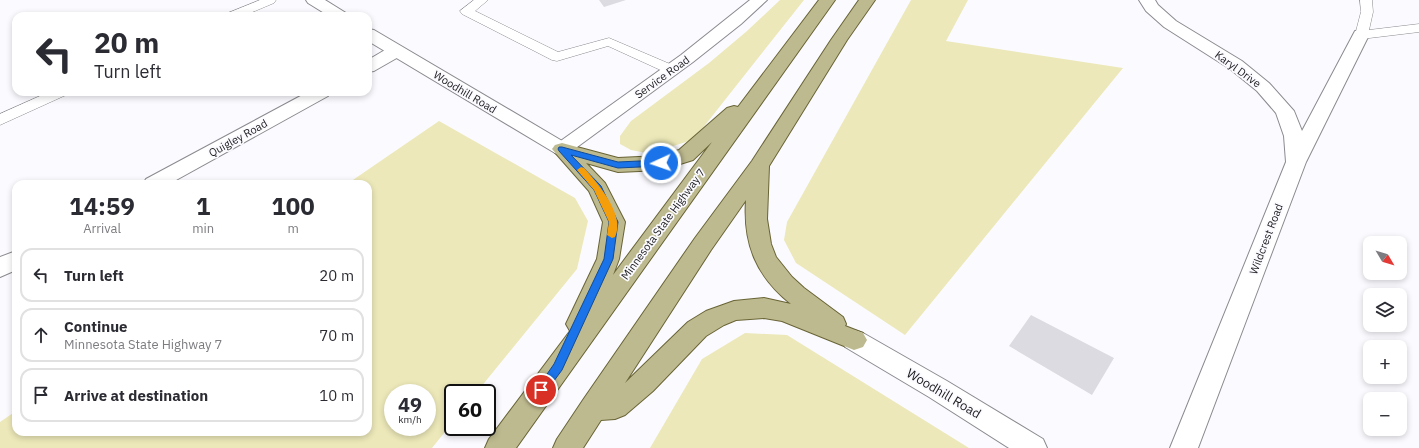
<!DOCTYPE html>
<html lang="en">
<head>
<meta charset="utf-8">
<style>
  :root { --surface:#fff; --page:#f2f2f3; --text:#2b2b33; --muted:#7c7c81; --line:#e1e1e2 }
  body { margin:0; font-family:"IBM Plex Sans",sans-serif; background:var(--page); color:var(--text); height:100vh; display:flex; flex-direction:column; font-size:15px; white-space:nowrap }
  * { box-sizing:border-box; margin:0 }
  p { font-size:13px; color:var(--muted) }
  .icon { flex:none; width:22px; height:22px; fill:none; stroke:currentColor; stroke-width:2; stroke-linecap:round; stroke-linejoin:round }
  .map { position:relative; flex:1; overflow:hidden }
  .drawer { position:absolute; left:12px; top:180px; width:360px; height:256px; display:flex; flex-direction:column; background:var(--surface); border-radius:12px; box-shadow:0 2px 6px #0003 }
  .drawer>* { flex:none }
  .banner { position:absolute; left:12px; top:12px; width:360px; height:84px; border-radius:12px; box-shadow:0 2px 6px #0003; background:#fff; color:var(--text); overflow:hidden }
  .needle { width:26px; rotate:128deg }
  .tools { position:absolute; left:1363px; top:236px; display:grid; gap:8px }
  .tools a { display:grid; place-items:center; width:44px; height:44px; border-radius:8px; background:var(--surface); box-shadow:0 2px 6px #0003; font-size:20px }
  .speed { position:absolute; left:384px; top:384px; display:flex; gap:8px; font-size:20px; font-weight:700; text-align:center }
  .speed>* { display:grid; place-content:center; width:52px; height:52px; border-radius:50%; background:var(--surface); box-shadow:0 2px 6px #0003; line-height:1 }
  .speed small { font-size:10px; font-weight:400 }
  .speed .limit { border:2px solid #111; border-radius:6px; background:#fff; color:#111 }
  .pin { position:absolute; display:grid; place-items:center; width:34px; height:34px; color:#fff; margin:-17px; border:2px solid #fff; border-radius:50%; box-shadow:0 1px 4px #0007 }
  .me { position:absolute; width:44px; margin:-22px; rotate:267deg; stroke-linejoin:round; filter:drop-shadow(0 0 3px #0008) }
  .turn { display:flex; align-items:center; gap:14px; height:84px; padding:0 16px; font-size:18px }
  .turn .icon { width:52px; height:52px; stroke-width:2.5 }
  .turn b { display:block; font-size:28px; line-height:34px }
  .eta { display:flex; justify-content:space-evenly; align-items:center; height:68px; text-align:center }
  .eta b { font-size:24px; font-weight:700; line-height:28px }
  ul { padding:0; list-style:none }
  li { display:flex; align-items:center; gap:12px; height:54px; margin:0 8px 6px; padding:0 8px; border:2px solid var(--line); border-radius:12px }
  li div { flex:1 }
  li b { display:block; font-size:15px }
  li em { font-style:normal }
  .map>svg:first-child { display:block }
  .green { fill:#ece8b9; fill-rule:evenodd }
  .building { fill:#dbdbe1 }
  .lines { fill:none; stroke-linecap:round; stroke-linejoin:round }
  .lane-casing { stroke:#8a8a90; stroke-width:1 }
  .street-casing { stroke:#8a8a90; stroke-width:2 }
  .secondary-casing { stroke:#8a8a90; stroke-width:2 }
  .primary-casing { stroke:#696436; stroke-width:2 }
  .lane { fill:#fff; fill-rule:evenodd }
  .street { fill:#fff; fill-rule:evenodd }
  .secondary { fill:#fff; fill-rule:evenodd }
  .primary { fill:#beba8f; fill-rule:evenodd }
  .route { fill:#1a73e8; stroke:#114b97 }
  .slow { fill:#f59e0b }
  .labels { text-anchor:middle; stroke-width:3.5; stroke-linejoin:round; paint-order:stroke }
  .street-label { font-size:11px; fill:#1b1b1d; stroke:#fbfbff }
  .near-street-label { font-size:13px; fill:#1b1b1d; stroke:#fbfbff }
</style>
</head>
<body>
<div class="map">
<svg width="1419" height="448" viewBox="0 0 1419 448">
  <rect width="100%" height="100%" fill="#fbfbff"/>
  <path class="green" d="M780 0H804L702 129 689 141 667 148 646 153 631 150 620 144V136L631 121 709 63 747 31Z
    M911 0H968L946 41 1123 68 905 335 796 263 784 240 787 222Z
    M439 121 575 198 588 221 577 269 476 393H453V422L432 448H0V422L16 411V432H368V184H347ZM393 393H427V427H393Z
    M745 333 787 335 969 448H650L702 359Z"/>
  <path class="building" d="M599 0H626L604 7Z
    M1031 315 1114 358 1092 395 1009 346Z"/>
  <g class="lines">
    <g class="lane-casing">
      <path id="lane" d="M260 0H276L274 3 243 16H226L228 13Z
        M474 0H488L475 11 558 52 609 38 677 67 679 70 677 73H667L608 46 557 61 552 60 462 14 460 11Z
        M1360 0H1372L1373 12 1369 30 1419 24V32L1361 39 1356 38 1355 35 1361 12Z
        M49 92H68L66 95 0 125V114Z"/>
    </g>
    <g class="street-casing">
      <path id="street" d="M750 0H767L741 24 693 62 569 153 562 155 555 153 552 149 555 145 681 55Z
        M1139 0H1155L1158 5 1176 21 1242 61 1269 83 1294 111 1302 131 1355 31 1361 30 1367 31 1369 35 1306 162 1198 448H1170L1286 162 1284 136 1276 113 1257 91 1230 69 1164 27 1146 11Z
        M396 46 402 47 405 51 402 55 374 71 368 72V60L390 47Z
        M308 92H331L328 96 169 184H143L146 179Z
        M16 251V270L0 277V257Z
        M854 330 863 333 947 381 1043 439 1047 448H1009L929 397 845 347 841 340 845 333Z"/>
    </g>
    <g class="secondary-casing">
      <path id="secondary" d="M306 0H325L346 13 348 16H329L308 3Z
        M368 29 374 30 569 145 572 149 569 153 562 155 555 153 368 41Z"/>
    </g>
    <g class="primary-casing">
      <path id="primary" d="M819 0H835L516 448H485L489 439 570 331 566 324 597 259 603 222 589 191 552 149 555 145 562 143 618 158 660 156 679 150 727 108 734 106 738 107ZM712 142 613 275 619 259 625 222 605 183 586 163 618 172 661 170 693 160Z
        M859 0H875L847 40 769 166 767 219 771 244 776 257 792 277 804 288 843 317 846 324 845 326 863 333 867 340 863 347 854 350 782 321 764 318 736 320 724 325 706 336 653 391 625 415 615 419 601 420 583 448H553L557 439 583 400 695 238 752 161 831 40ZM746 200C743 244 756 276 791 304L764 298 734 301 706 311 688 322 625 383 711 250Z"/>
    </g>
    <use href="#lane" class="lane"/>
    <use href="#street" class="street"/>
    <use href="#secondary" class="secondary"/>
    <use href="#primary" class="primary"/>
  </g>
  <path class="route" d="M559 147H562L618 162 661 160 665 163 661 166 618 168 571 155 601 186 618 222 613 259 562 370 545 393 541 395 537 393 536 390 554 364 604 259 609 222 594 190 559 151 558 149Z"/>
  <path class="slow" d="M581 167 584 168C598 183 626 216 615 237L612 238 607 235 609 222 594 190 577 170Z"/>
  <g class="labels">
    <g class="street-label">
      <text transform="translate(1238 69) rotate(36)" y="4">Karyl Drive</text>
      <text transform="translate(662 77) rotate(-36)" y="4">Service Road</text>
      <text transform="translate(465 92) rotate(31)" y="4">Woodhill Road</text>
      <text transform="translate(238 138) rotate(-29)" y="4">Quigley Road</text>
      <text transform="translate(663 224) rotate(-54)" y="4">Minnesota State Highway 7</text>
      <text transform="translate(1266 239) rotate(-69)" y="4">Wildcrest Road</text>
    </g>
    <g class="near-street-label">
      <text transform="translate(944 393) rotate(31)" y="5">Woodhill Road</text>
    </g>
  </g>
</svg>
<div class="tools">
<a><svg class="needle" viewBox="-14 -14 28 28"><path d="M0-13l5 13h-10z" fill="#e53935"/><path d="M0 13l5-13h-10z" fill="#7c7c81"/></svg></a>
<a><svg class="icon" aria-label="layers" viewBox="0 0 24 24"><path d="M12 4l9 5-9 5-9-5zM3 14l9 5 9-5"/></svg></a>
<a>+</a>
<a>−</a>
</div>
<div class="speed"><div>49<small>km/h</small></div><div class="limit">60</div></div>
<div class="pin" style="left:541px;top:390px;background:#d93025"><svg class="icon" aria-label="arrive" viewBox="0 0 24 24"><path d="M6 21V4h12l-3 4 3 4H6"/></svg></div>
<svg class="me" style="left:661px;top:163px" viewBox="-20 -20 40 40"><circle r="17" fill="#1a73e8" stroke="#fff" stroke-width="3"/><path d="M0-11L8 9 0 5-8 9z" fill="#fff"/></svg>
<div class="banner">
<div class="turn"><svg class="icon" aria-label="left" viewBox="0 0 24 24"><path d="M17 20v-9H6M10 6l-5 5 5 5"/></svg><div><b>20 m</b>Turn left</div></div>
</div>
<section class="drawer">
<div class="eta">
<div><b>14:59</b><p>Arrival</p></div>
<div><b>1</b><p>min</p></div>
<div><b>100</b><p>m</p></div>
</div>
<ul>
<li><svg class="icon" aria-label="left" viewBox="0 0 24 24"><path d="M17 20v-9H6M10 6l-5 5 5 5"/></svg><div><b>Turn left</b></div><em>20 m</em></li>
<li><svg class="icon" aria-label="ahead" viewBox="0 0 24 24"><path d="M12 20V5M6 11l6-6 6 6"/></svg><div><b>Continue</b><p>Minnesota State Highway 7</p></div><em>70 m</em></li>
<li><svg class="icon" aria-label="arrive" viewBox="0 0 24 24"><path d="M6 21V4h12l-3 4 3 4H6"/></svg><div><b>Arrive at destination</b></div><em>10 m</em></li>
</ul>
</section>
</div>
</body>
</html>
